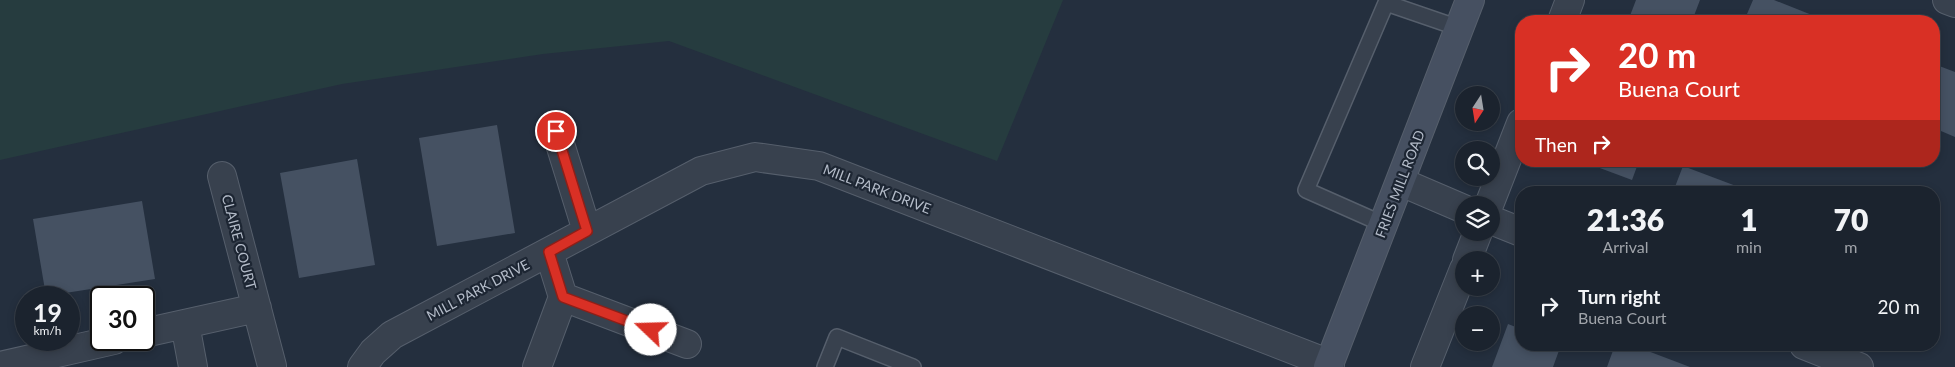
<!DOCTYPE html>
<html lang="en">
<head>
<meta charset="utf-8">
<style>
  :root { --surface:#1b232e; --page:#282f3a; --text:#f1f3f6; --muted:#a0a4aa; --line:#39404a }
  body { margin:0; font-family:Lato,sans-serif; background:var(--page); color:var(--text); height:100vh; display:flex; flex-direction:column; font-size:19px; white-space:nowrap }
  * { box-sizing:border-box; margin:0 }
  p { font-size:16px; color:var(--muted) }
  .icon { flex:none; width:28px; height:28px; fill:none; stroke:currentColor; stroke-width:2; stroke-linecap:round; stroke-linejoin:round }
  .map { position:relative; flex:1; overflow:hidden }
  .sheet { position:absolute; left:1515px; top:186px; width:425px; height:165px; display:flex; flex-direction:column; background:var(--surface); border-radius:20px; box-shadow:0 2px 8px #0003,0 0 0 1px var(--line) }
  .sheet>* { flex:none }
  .banner { position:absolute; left:1515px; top:15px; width:425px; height:152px; border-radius:20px; box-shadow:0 2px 8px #0003,0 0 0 1px var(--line); background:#d93025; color:#fff; overflow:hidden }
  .needle { width:32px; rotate:192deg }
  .controls { position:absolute; left:1455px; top:86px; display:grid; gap:10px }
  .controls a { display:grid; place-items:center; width:45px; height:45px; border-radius:50%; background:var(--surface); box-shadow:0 2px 8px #0003,0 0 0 1px var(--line); font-size:25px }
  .speed { position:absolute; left:15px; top:286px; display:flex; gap:10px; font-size:25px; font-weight:700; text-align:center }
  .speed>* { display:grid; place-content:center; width:65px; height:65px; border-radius:50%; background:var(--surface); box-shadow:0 2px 8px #0003,0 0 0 1px var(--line); line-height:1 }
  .speed small { font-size:12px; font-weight:400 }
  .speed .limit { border:2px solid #111; border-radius:8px; background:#fff; color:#111 }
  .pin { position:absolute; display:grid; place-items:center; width:42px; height:42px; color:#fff; margin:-21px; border:2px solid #fff; border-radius:50%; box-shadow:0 1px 5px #0007 }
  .me { position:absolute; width:55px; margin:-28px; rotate:291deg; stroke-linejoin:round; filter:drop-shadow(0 0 4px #0008) }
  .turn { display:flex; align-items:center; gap:18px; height:105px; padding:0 20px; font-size:22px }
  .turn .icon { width:65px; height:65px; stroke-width:2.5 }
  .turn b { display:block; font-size:35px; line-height:42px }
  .then { display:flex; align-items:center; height:48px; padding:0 20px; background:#0003; gap:10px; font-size:19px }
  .eta { display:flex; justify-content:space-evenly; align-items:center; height:85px; text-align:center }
  .eta b { font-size:30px; font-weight:800; line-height:35px }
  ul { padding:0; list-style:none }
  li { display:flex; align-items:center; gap:15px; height:70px; padding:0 20px }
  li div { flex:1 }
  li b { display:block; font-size:19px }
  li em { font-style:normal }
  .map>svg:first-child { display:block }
  .green { fill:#263c3f }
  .building { fill:#455162 }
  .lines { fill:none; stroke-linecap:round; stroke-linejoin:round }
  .lane-casing { stroke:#565f6c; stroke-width:18 }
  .street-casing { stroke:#565f6c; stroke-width:30 }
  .secondary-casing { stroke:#565f6c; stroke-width:30 }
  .lane { stroke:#38414e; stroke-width:15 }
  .street { stroke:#38414e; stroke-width:28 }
  .secondary { stroke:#465061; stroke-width:28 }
  .route-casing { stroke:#8d1f18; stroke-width:12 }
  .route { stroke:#d93025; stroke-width:9 }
  .labels { text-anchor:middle; stroke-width:4.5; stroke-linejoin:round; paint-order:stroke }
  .street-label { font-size:14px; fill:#b4bcc9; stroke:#1d2633 }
</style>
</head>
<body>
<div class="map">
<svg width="1955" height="367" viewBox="0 0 1955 367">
  <rect width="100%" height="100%" fill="#242f3e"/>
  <path class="green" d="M0 0H1063L997 161 669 41 543 54 342 84 0 160Z"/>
  <path class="building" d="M1636 0H1700L1692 21H1628Z
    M1753 0H1774L1827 21H1744Z
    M1934 64 1955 72V137L1934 128Z
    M497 125 515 233 437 246 419 138Z
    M357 159 375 265 299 278 280 173Z
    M1581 161H1639L1632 180Z
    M1683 166 1752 192H1673Z
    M142 201 155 279 46 296 33 219Z
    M1508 324 1521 329V345H1561L1553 367H1492Z
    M1615 345H1632L1690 367H1607Z"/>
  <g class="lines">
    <g class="lane-casing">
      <path id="lane" d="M1385 225 1306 190 1386 3 1459 28
        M825 367 837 337 913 367"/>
    </g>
    <g class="street-casing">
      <path id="street" d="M1947 0 1955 3
        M1562 21 1570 0
        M556 131 587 231
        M222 176 272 366
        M1401 182 1464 209
        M1489 205 1521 123
        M1491 220 1521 232
        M1467 260 1478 232
        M563 297 687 344
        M185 324 193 367
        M144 333 257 308
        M1804 345 1859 367
        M0 366 114 340
        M362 367 373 352 392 335 701 171 755 157 819 166 1330 364
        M537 367 563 297 549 252
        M1425 367 1464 269"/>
    </g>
    <g class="secondary-casing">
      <path id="secondary" d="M1328 367 1470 0"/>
    </g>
    <use href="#lane" class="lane"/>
    <use href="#street" class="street"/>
    <use href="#secondary" class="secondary"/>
  </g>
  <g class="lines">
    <g class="route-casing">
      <path id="route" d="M556 131 587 231 549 252 563 297 651 330"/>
    </g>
    <use href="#route" class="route"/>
  </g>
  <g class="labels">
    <g class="street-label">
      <text transform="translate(1400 184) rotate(-69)" y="5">FRIES MILL ROAD</text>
      <text transform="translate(877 189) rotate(21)" y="5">MILL PARK DRIVE</text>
      <text transform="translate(239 242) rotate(75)" y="5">CLAIRE COURT</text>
      <text transform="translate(478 290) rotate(-28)" y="5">MILL PARK DRIVE</text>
    </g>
  </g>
</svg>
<div class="controls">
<a><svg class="needle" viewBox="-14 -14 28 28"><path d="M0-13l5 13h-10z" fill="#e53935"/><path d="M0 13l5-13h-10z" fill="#a0a4aa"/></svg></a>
<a><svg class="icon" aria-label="search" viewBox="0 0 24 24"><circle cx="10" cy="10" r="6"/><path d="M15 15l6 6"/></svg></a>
<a><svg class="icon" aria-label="layers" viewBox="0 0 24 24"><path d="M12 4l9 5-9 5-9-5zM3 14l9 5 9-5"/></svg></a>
<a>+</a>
<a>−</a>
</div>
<div class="speed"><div>19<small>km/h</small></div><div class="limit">30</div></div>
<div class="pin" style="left:556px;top:131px;background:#d93025"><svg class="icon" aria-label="arrive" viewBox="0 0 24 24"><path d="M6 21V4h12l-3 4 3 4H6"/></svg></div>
<svg class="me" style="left:651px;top:330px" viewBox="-20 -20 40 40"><circle r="19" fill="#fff"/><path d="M0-13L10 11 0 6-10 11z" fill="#d93025"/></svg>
<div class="banner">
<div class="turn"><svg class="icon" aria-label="right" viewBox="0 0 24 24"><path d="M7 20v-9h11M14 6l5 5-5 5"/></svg><div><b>20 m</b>Buena Court</div></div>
<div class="then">Then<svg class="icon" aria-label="right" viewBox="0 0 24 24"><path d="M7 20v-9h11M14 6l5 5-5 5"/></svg></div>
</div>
<section class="sheet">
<div class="eta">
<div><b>21:36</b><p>Arrival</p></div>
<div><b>1</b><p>min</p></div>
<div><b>70</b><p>m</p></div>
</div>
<ul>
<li><svg class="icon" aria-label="right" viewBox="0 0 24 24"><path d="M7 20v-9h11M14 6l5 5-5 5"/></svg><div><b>Turn right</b><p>Buena Court</p></div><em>20 m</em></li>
</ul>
</section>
</div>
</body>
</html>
